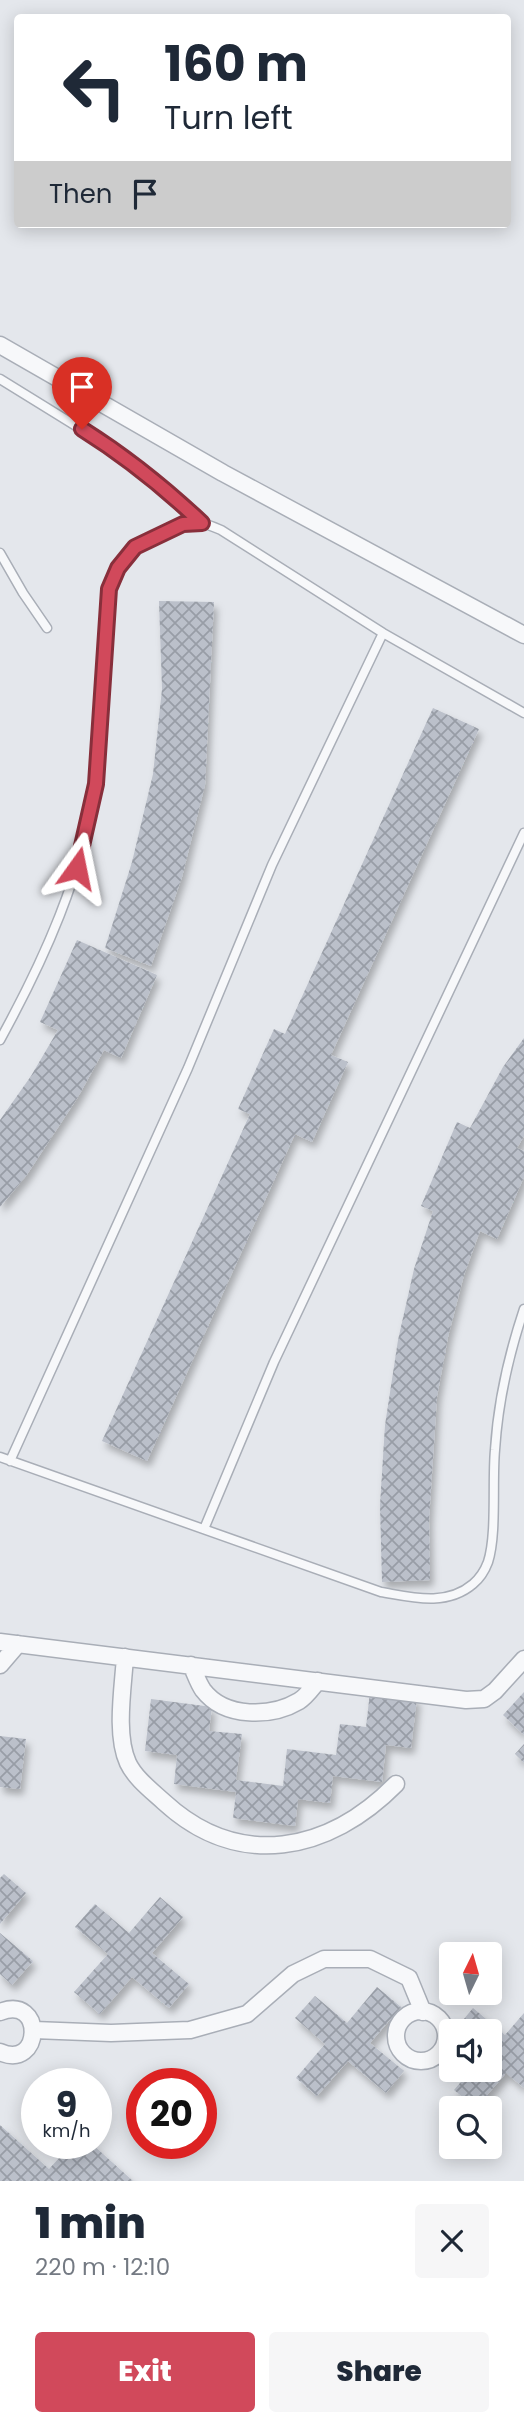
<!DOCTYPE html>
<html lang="en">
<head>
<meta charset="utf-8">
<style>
  :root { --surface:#fff; --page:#f6f6f7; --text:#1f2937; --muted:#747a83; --accent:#d1495b }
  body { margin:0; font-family:Poppins,sans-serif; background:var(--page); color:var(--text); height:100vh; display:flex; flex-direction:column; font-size:26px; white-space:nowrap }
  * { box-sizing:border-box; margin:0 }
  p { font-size:23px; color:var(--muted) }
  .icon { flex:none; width:38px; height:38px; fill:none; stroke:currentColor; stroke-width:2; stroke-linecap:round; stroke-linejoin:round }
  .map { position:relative; height:2181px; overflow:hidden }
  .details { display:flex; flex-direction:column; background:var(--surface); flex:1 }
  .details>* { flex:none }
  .top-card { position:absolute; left:14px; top:14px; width:497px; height:214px; border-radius:7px; box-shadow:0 4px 18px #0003; background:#fff; color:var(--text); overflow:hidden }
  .needle { width:46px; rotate:5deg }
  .buttons { position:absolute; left:439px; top:1942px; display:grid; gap:14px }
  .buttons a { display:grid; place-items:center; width:63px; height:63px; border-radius:7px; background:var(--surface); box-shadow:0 4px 18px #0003; font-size:35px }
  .speed { position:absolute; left:21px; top:2068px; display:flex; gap:14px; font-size:35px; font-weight:700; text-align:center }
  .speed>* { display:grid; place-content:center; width:91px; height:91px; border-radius:50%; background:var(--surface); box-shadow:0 4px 18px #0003; line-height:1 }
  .speed small { font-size:18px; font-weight:400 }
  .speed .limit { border:10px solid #d22; background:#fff; color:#111 }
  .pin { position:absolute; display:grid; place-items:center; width:60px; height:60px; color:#fff; margin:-72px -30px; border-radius:50% 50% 50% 0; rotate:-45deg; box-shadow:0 0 7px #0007 }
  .pin .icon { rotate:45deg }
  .me { position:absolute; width:77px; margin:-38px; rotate:12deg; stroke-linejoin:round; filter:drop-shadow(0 0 5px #0008) }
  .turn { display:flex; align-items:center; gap:24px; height:147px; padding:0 35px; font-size:32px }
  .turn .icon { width:91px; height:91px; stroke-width:2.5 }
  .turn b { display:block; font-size:49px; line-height:60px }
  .then { display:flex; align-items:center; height:66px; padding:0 35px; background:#0003; gap:14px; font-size:26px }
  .round { display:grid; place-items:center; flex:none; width:74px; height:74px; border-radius:7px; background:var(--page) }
  .head { display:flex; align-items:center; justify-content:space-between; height:119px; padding:0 35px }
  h1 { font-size:42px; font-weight:800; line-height:52px }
  .button { display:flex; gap:14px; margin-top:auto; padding:14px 35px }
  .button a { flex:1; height:80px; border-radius:7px; background:var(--accent); color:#fff; font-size:28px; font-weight:800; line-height:80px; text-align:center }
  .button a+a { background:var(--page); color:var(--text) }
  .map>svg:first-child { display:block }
  .building { fill:url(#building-cross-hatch); filter:url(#shadow) }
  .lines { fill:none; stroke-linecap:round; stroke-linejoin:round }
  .lane-casing { stroke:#a9aeb7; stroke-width:11 }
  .street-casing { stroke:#a9aeb7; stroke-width:19 }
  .lane { stroke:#f7f8fa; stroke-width:8 }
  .street { stroke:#f7f8fa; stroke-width:16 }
  .route-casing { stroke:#882f3b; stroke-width:18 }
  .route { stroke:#d1495b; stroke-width:12 }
</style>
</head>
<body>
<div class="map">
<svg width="524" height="2181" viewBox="0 0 524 2181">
  <defs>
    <pattern id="building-cross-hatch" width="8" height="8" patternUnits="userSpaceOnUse" patternTransform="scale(1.75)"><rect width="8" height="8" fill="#bbc0ca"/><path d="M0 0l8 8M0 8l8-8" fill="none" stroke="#989da6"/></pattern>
    <filter id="shadow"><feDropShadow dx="3.5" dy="6" stdDeviation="3.5" flood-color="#0004"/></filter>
  </defs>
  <rect width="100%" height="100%" fill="#e4e7ec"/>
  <path class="building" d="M159 601 214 602 205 785 182 877 151 966 105 948 132 862 153 774 162 689Z
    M433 708 479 729 331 1055 348 1062 312 1142 295 1134 147 1461 102 1441 250 1114 238 1109 274 1029 285 1034Z
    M77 940 157 975 121 1058 104 1050 78 1097 26 1176 0 1207V1120L31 1076 58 1030 40 1022Z
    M524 1038V1136L517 1148 524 1151V1177L497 1239 480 1231 464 1275 448 1337 437 1397 429 1520 430 1580 382 1582 380 1505 385 1425 398 1340 414 1269 433 1211 421 1206 457 1122 470 1128 503 1067Z
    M370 1692 417 1698 411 1748 386 1745 382 1782 333 1776 330 1803 298 1799 295 1826 233 1818 236 1792 174 1784 177 1755 145 1751 151 1699 212 1707 209 1731 242 1734 236 1780 283 1786 287 1749 336 1755 340 1724 366 1727Z
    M524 1692V1735L503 1715Z
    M0 1736 26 1739 20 1789 0 1787Z
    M524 1744V1763L515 1754Z
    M4 1874 26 1893 0 1924V1878Z
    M160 1897 183 1917 152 1953 189 1984 169 2008 132 1977 100 2014 74 1992 108 1954 75 1927 95 1904 129 1933Z
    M0 1933 33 1961 12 1985 0 1974Z
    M377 1987 401 2007 370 2043 404 2071 386 2093 348 2061 317 2096 296 2078 325 2044 295 2018 315 1996 347 2023Z
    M473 2008 505 2035 524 2013V2088L506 2073 476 2108 454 2090 471 2070H490V2032L454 2031Z
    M0 2125 49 2169 72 2144H92L133 2181H0Z"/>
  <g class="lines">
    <g class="lane-casing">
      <path id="lane" d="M0 379 102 442 173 495 202 523
        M0 553 23 593 47 628
        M0 1040C44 960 83 874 96 782 101 742 103 701 106 660 108 631 103 598 117 571 129 547 174 521 201 523 207 524 214 527 221 530L383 633 524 713
        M0 1457 381 1592C411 1597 446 1607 473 1584 479 1579 485 1570 488 1562 497 1534 492 1482 495 1450 498 1402 509 1354 524 1309
        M10 1461 188 1068 272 865 383 633
        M204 1529 274 1362 524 833"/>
    </g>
    <g class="street-casing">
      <path id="street" d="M0 345 223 473 524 635
        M0 1642 466 1700 484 1699 495 1691 524 1659
        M125 1657C123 1688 115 1735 128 1763 135 1778 152 1791 164 1802 239 1871 329 1852 396 1784
        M0 1665 18 1644
        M191 1665C195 1673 198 1683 203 1690 225 1719 272 1717 299 1701 306 1697 312 1688 318 1681
        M396 2036a25 25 0 1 1 50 0a25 25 0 1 1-50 0Z
        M0 2012C45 1994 42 2071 0 2052
        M34 2030 111 2033 190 2030 247 2014 293 1974 324 1959H370L409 1978 423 2012"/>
    </g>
    <use href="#lane" class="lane"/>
    <use href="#street" class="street"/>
  </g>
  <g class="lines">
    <g class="route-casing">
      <path id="route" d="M77 868 96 784 109 589 118 568 135 547 183 524 202 523C165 488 125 456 82 429"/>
    </g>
    <use href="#route" class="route"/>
  </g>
</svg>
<div class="buttons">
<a><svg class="needle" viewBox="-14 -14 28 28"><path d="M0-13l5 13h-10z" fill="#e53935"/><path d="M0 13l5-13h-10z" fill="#747a83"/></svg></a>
<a><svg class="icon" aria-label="sound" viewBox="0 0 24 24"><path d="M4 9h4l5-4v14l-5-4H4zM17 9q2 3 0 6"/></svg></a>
<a><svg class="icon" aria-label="search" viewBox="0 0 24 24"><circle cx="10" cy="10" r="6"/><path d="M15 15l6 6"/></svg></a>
</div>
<div class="speed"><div>9<small>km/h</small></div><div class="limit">20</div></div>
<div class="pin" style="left:82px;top:429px;background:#d93025"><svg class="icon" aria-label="arrive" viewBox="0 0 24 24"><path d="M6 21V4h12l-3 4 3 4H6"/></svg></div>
<svg class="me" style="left:77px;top:868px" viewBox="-20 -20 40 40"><path d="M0-17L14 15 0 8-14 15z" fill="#d1495b" stroke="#fff" stroke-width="4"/></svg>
<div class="top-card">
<div class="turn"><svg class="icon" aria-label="left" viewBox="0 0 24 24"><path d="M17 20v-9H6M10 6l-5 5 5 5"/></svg><div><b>160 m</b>Turn left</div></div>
<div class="then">Then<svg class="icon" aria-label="arrive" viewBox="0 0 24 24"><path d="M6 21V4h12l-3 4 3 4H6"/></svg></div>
</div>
</div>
<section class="details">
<div class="head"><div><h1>1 min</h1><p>220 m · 12:10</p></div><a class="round"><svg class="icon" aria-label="close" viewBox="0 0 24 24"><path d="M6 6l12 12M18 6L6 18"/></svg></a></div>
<div class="button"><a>Exit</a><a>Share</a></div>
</section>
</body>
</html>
